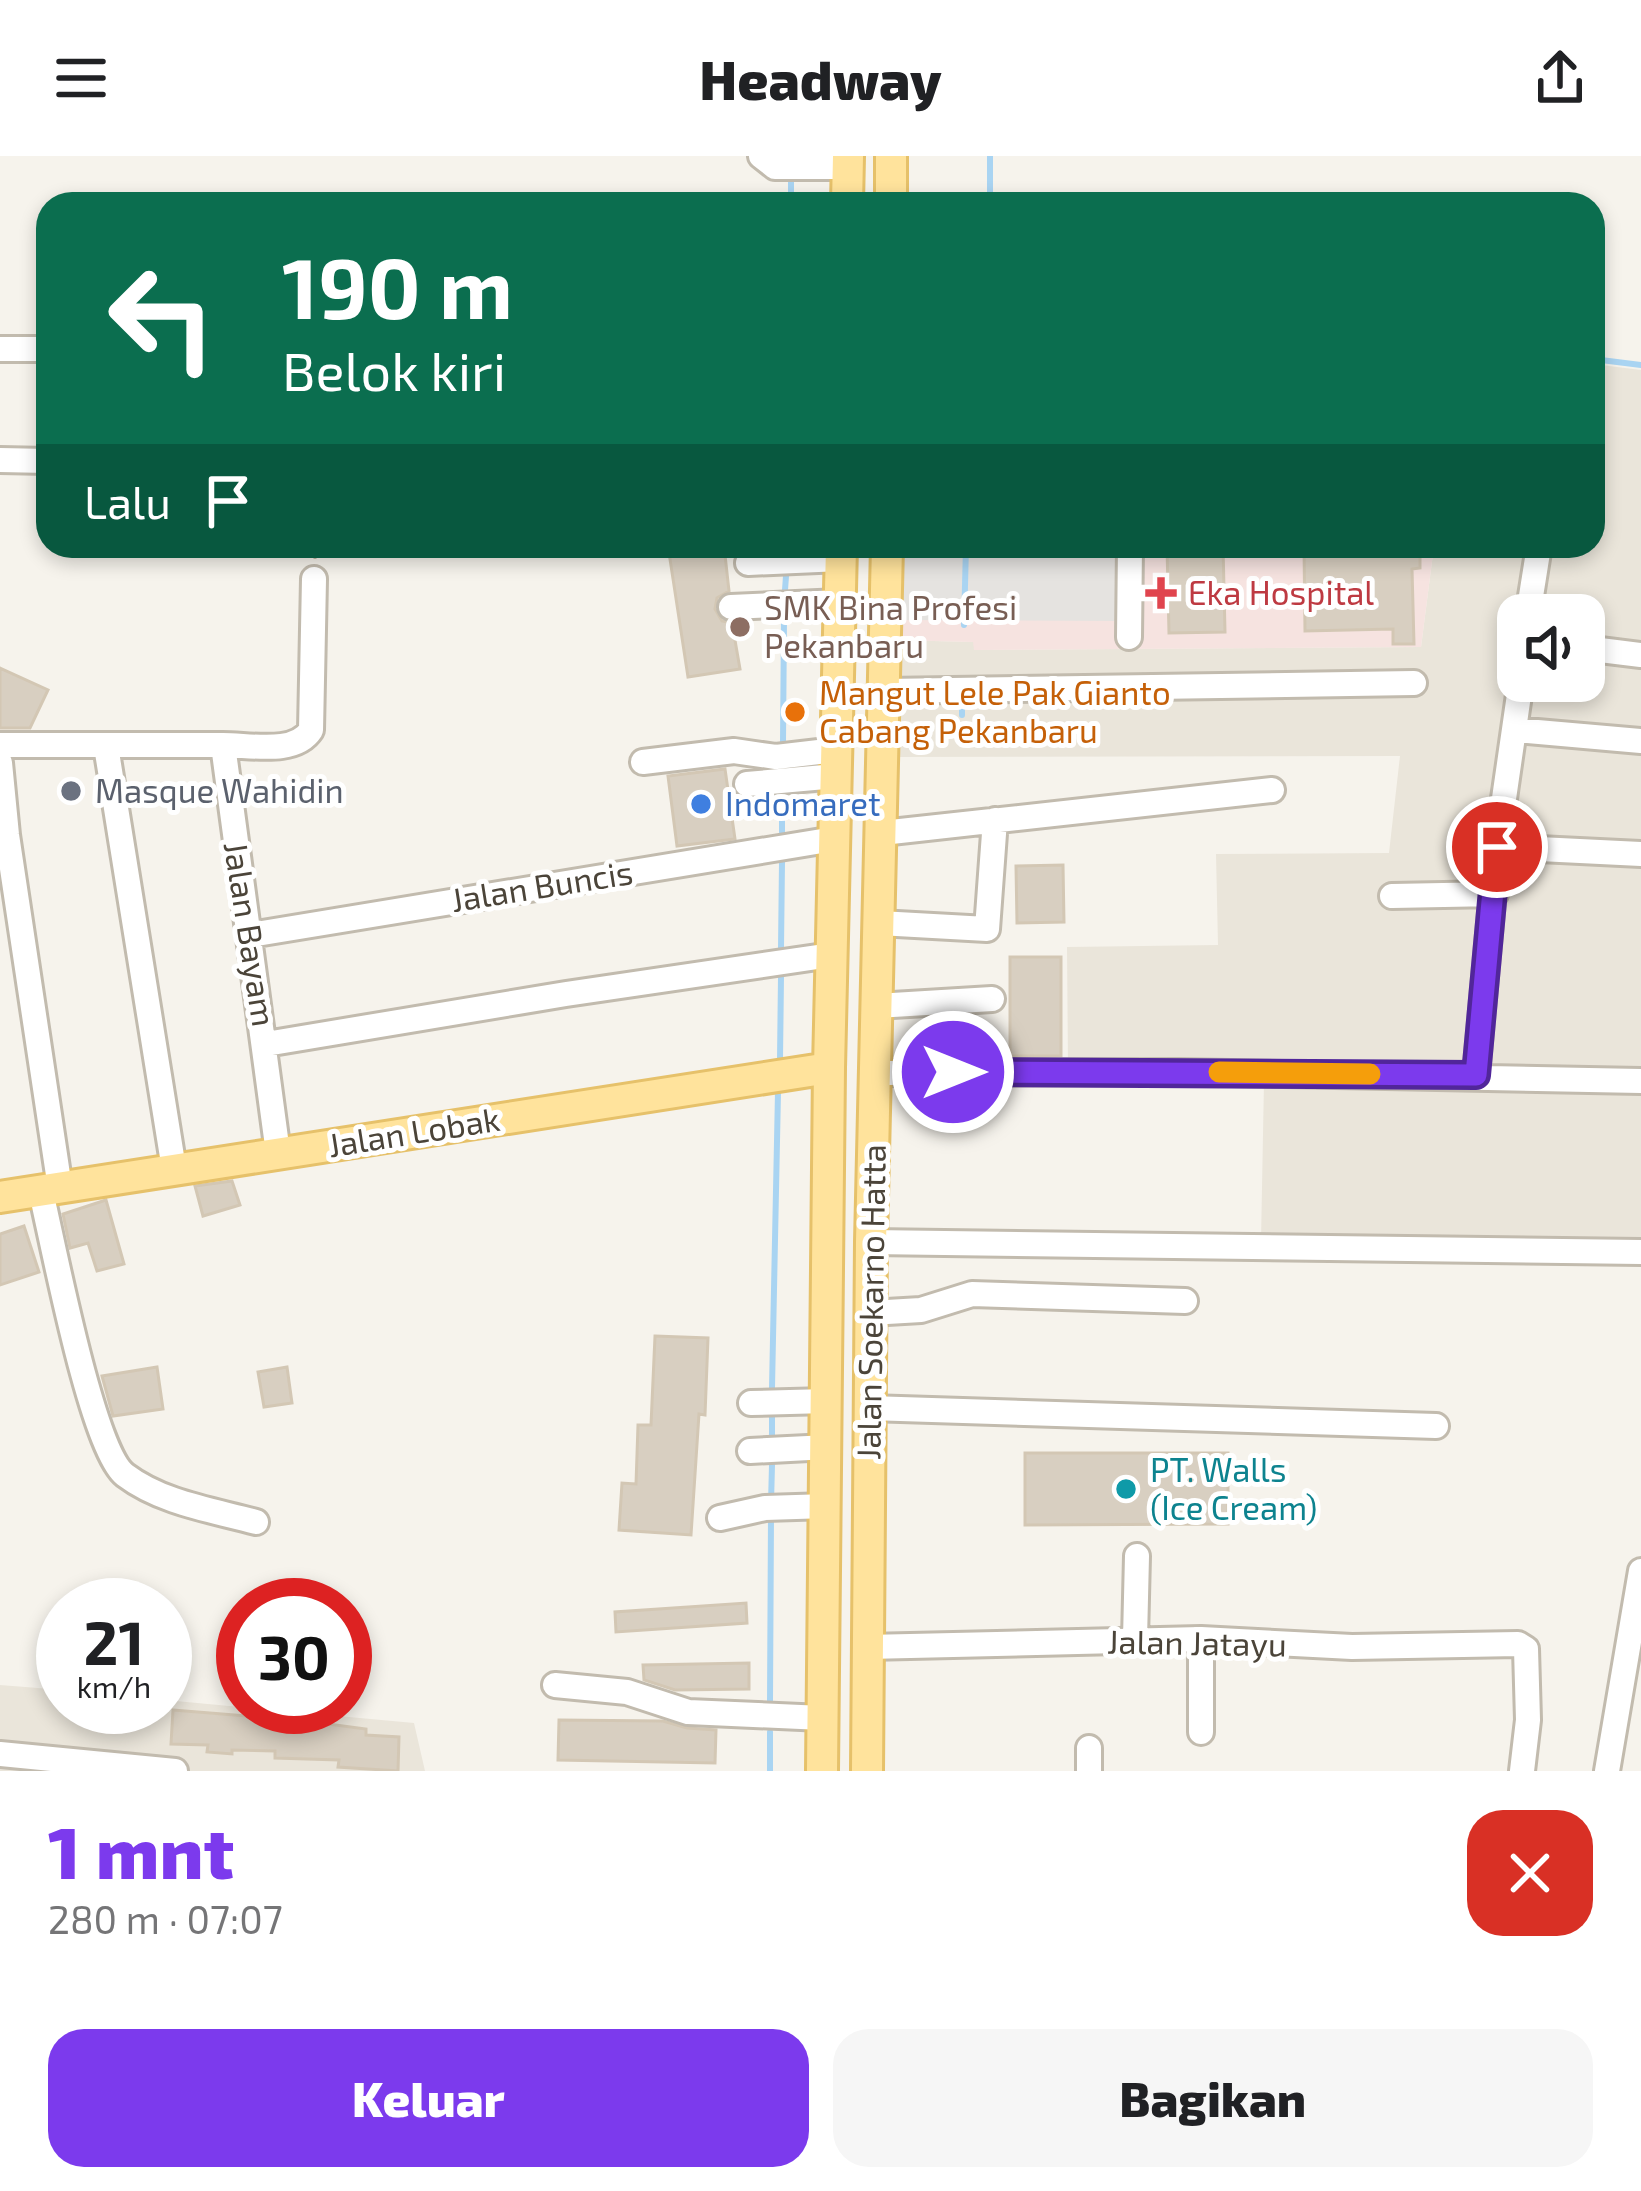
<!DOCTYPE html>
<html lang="id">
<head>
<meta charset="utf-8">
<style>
  :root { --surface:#fff; --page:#f6f6f6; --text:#202124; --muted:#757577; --accent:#7c3aed }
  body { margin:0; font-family:"Exo 2",sans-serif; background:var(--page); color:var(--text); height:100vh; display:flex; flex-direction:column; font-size:45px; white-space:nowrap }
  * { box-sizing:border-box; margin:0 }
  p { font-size:39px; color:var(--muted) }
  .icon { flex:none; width:66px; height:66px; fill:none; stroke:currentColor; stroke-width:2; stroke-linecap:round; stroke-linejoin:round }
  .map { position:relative; height:1615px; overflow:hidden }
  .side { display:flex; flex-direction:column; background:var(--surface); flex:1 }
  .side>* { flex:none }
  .top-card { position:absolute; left:36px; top:36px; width:1569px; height:366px; border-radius:36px; box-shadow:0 6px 18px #0003; background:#0b6e4f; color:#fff; overflow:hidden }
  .tools { position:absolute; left:1497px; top:438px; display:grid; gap:24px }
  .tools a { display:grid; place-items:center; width:108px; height:108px; border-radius:24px; background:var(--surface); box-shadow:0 6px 18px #0003; font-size:60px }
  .speed { position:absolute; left:36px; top:1422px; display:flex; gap:24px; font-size:60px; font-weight:700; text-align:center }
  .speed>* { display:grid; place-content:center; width:156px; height:156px; border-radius:50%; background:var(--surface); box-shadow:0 6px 18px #0003; line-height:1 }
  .speed small { font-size:30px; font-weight:400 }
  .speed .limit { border:18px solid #d22; background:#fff; color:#111 }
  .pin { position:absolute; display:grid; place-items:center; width:102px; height:102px; color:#fff; margin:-51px; border:6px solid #fff; border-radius:50%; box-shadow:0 3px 12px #0007 }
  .me { position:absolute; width:132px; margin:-66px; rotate:90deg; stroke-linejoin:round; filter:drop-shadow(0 0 9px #0008) }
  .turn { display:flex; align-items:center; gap:42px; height:252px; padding:0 48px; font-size:54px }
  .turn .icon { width:156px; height:156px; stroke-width:2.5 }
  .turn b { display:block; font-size:84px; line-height:102px }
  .then { display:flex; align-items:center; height:114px; padding:0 48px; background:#0003; gap:24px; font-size:45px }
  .round { display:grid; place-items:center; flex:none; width:126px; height:126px; border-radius:36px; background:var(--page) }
  .headline { display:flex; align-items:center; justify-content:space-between; height:204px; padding:0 48px }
  h1 { font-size:72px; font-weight:800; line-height:90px; color:var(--accent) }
  .button { display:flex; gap:24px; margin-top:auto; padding:24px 48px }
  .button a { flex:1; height:138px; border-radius:36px; background:var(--accent); color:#fff; font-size:48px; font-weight:800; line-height:138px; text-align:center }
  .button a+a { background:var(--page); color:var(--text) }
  header { display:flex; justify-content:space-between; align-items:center; height:156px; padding:0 48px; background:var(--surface); font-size:54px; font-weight:800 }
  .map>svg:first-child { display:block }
  .residential { fill:#eae5da; fill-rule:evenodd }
  .medical { fill:#f6e3e0 }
  .parking { fill:#e5e3e0 }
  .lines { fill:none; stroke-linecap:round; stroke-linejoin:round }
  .stream { stroke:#a9d4f2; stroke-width:6 }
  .building { fill:#d8cfc1; stroke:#d3c7b4; stroke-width:3 }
  .minor-casing { stroke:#c2bbae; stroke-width:30 }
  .major-casing { stroke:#e6c16a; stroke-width:36 }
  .path { stroke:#c4b79f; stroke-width:3; stroke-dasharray:6 6; stroke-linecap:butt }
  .minor { stroke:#fff; stroke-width:24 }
  .major { stroke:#ffe39c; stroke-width:30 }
  .route-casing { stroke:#51269a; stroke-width:30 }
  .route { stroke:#7c3aed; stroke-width:21 }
  .slow { stroke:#f59e0b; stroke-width:21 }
  .health-dot { fill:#e0444e; stroke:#fff; stroke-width:4.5 }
  .education-dot { fill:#8d6e63; stroke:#fff; stroke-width:4.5 }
  .food-dot { fill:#e8710a; stroke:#fff; stroke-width:4.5 }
  .worship-dot { fill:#6b7280; stroke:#fff; stroke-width:4.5 }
  .shop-dot { fill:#3f7fe0; stroke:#fff; stroke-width:4.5 }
  .culture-dot { fill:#0f9aa8; stroke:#fff; stroke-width:4.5 }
  .labels { text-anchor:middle; stroke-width:10; stroke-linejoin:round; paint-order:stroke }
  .health-label { font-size:33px; fill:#be3a42; stroke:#fff; text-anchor:start }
  .education-label { font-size:33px; fill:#785e54; stroke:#fff; text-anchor:start }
  .food-label { font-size:33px; fill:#c56008; stroke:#fff; text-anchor:start }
  .worship-label { font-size:33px; fill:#5b616d; stroke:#fff; text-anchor:start }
  .shop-label { font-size:33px; fill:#366cbe; stroke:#fff; text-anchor:start }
  .street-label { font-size:33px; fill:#4b4439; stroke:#fff }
  .culture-label { font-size:33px; fill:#0d838f; stroke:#fff; text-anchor:start }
</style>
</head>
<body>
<header><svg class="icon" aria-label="menu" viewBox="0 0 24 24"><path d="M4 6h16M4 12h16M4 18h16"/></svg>Headway<svg class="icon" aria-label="share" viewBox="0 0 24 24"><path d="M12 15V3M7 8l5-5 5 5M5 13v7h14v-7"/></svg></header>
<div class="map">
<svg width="1641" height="1615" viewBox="0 0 1641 1615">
  <rect width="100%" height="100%" fill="#f6f3ec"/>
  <path class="residential" d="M1593 208 1641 214V919L1068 909 1067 791 1218 789 1216 698 1389 697 1400 600 889 601 893 484 974 486 975 494 1421 491 1434 390 1520 393 1521 390H1593ZM1518 459H1584V525H1518Z
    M1264 925 1641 934V1092L1261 1085Z
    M0 1529 63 1534V1551H165V1544L414 1567 425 1615H0Z"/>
  <path class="medical" d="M896 390H1434L1421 491 974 494 973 486 893 484Z"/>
  <path class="parking" d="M901 390H1120V465L899 464Z"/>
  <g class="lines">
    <path class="stream" d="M791 48V26
      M990 48V0
      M1593 203 1641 209
      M785 434 786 420
      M964 469 966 390
      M962 559V548
      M783 586 784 463
      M782 676V640
      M781 792 782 706
      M780 903 781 821
      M772 1232 778 936
      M772 1280V1261
      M771 1347 772 1309
      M770 1546 771 1360
      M770 1615V1576"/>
  </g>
  <path class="building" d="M668 390H724L729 435 717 442 715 453 722 465 732 467 740 513 688 521Z
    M1167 390H1223L1225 476 1169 477Z
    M1304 390H1420V412L1412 413 1414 488H1393V473L1305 475Z
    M0 512 48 534 30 572H0Z
    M725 613 735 683 677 690 668 620Z
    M1063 709 1064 766 1017 767 1016 710Z
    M1010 801H1061V900H1010Z
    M232 1025 240 1049 203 1060 195 1030Z
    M106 1044 124 1108 97 1115 88 1087 70 1092 63 1058Z
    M24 1070 39 1116 0 1129V1078Z
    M655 1180 708 1182 705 1259 699 1258 691 1379 619 1374 622 1327 636 1328 638 1269H651Z
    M157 1211 163 1253 113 1260 102 1220Z
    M287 1211 292 1247 264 1251 258 1216Z
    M1025 1297H1228V1368L1025 1369Z
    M746 1447 747 1467 616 1476 615 1456Z
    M749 1507V1533L675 1534 644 1524 643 1509Z
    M173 1554 298 1564 366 1573V1579L399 1581 398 1615 338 1611 339 1604 275 1602V1595L232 1594V1598L207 1596 208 1589 171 1588Z
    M559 1564 663 1565 687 1572 716 1574 715 1607 558 1604Z"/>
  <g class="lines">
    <g class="minor-casing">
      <path id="minor" d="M761 0 775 11H848
        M0 193H48
        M0 304 48 305
        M748 407 841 403
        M731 451 840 446
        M1528 459 1539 390
        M1129 481 1130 390
        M1584 492 1641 499
        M886 535 1414 527
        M1516 574 1641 585
        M0 589H223
        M106 590 174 1013
        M643 606 734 595 776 601 836 594
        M0 607 7 679 60 1032
        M747 628 836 620
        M882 677 1272 634
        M1497 691 1641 698
        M1392 740 1495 738
        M879 767 987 773 995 664
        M250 779 834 683
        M876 850 992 843
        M266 888 566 838 831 799
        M953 916 959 845
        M876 917 1178 916 1641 925
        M1476 919 1497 691 1521 525
        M278 997 223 589C251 589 295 599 311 574L314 423
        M41 1036C53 1087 92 1294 125 1319 162 1347 212 1354 256 1366
        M871 1086 1641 1096
        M870 1157 921 1154 972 1138 1185 1145
        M751 1247 827 1245
        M869 1252 1436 1270
        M750 1295 828 1291
        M720 1362 765 1352 827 1350
        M1135 1483 1137 1400
        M1201 1483V1576
        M867 1491 1201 1483 1352 1491 1518 1488 1526 1493 1528 1564 1522 1615
        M555 1529 627 1536 688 1556 823 1562
        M0 1598 175 1615
        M1089 1615V1592
        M1607 1615 1641 1415"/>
    </g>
    <g class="major-casing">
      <path id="major" d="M847 48 848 0
        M891 48V0
        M0 1041 829 912
        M822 1615 829 912 841 390
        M867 1615 871 1086 887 390"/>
    </g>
    <path class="path" d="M315 403V390"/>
    <use href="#minor" class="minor"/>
    <use href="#major" class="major"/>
  </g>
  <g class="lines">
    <g class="route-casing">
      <path id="route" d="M953 916 1476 919 1497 691"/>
    </g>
    <use href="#route" class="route"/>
    <path class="slow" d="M1219 916 1370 918"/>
  </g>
  <path class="health-dot" d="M1155 419h12v12h12v12h-12v12h-12v-12h-12v-12h12z"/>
  <circle class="education-dot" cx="740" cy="471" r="12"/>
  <circle class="food-dot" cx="795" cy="556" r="12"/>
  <circle class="worship-dot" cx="71" cy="635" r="12"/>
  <circle class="shop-dot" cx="701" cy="648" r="12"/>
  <circle class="culture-dot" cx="1126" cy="1333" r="12"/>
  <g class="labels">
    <g class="health-label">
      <text x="1188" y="449">Eka Hospital</text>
    </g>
    <g class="education-label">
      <text x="764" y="464">SMK Bina Profesi<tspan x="764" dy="38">Pekanbaru</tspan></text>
    </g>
    <g class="food-label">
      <text x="819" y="549">Mangut Lele Pak Gianto<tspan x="819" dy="38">Cabang Pekanbaru</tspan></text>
    </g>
    <g class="worship-label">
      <text x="95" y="647">Masque Wahidin</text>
    </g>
    <g class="shop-label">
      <text x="725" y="660">Indomaret</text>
    </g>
    <g class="street-label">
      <text transform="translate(542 730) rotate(-9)" y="12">Jalan Buncis</text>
      <text transform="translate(250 778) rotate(81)" y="12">Jalan Bayam</text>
      <text transform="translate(414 976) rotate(-9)" y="12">Jalan Lobak</text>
      <text transform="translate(871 1146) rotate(-89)" y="12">Jalan Soekarno Hatta</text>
      <text transform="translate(1197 1487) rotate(1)" y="12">Jalan Jatayu</text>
    </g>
    <g class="culture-label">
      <text x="1150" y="1326">PT. Walls<tspan x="1150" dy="38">(Ice Cream)</tspan></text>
    </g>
  </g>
</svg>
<div class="tools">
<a><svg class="icon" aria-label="sound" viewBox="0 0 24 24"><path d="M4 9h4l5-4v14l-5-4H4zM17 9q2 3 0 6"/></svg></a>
</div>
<div class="speed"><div>21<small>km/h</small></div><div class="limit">30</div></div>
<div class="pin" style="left:1497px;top:691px;background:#d93025"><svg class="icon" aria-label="arrive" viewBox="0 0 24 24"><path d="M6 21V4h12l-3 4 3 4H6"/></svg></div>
<svg class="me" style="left:953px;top:916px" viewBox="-20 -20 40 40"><circle r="17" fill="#7c3aed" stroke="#fff" stroke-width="3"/><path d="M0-11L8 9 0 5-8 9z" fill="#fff"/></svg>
<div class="top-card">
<div class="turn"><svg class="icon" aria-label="left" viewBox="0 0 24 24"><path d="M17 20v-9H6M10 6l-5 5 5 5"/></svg><div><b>190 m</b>Belok kiri</div></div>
<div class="then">Lalu<svg class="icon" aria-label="arrive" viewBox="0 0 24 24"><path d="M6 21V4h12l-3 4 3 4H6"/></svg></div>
</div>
</div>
<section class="side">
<div class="headline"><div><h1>1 mnt</h1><p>280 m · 07:07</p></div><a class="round" style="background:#d93025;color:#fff"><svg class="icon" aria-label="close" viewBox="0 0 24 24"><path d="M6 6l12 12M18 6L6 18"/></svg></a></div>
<div class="button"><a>Keluar</a><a>Bagikan</a></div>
</section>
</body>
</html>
